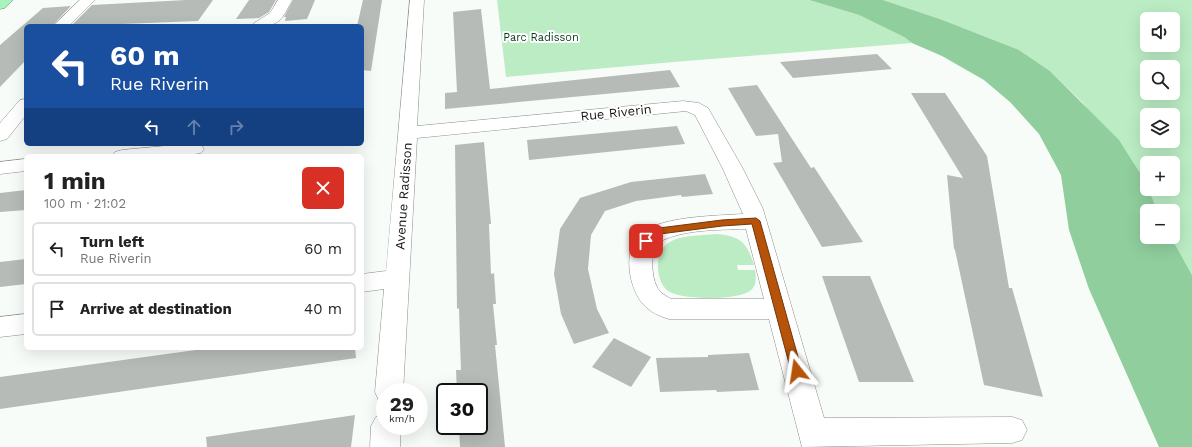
<!DOCTYPE html>
<html lang="en">
<head>
<meta charset="utf-8">
<style>
  :root { --surface:#fff; --page:#f6f6f6; --text:#222; --muted:#767676; --line:#e0e0e0 }
  body { margin:0; font-family:"Work Sans",sans-serif; background:var(--page); color:var(--text); height:100vh; display:flex; flex-direction:column; font-size:15px; white-space:nowrap }
  * { box-sizing:border-box; margin:0 }
  p { font-size:13px; color:var(--muted) }
  .icon { flex:none; width:22px; height:22px; fill:none; stroke:currentColor; stroke-width:2; stroke-linecap:round; stroke-linejoin:round }
  .map { position:relative; flex:1; overflow:hidden }
  .sheet { position:absolute; left:24px; top:154px; width:340px; height:196px; display:flex; flex-direction:column; background:var(--surface); border-radius:6px; box-shadow:0 4px 16px #0002 }
  .sheet>* { flex:none }
  .hud { position:absolute; left:24px; top:24px; width:340px; height:122px; border-radius:6px; box-shadow:0 4px 16px #0002; background:#1a4fa0; color:#fff; overflow:hidden }
  .tools { position:absolute; left:1140px; top:12px; display:grid; gap:8px }
  .tools a { display:grid; place-items:center; width:40px; height:40px; border-radius:6px; background:var(--surface); box-shadow:0 4px 16px #0002; font-size:20px }
  .speed { position:absolute; left:376px; top:383px; display:flex; gap:8px; font-size:20px; font-weight:700; text-align:center }
  .speed>* { display:grid; place-content:center; width:52px; height:52px; border-radius:50%; background:var(--surface); box-shadow:0 4px 16px #0002; line-height:1 }
  .speed small { font-size:10px; font-weight:400 }
  .speed .limit { border:2px solid #111; border-radius:6px; background:#fff; color:#111 }
  .pin { position:absolute; display:grid; place-items:center; width:34px; height:34px; color:#fff; margin:-17px; border-radius:8px; box-shadow:0 2px 6px #0006 }
  .me { position:absolute; width:44px; margin:-22px; rotate:345deg; stroke-linejoin:round; filter:drop-shadow(0 0 3px #0008) }
  .turn { display:flex; align-items:center; gap:14px; height:84px; padding:0 20px; font-size:18px }
  .turn .icon { width:52px; height:52px; stroke-width:2.5 }
  .turn b { display:block; font-size:28px; line-height:34px }
  .lanes { display:flex; align-items:center; height:38px; padding:0 20px; background:#0003; justify-content:center; gap:20px; direction:ltr }
  .lanes .off { opacity:.35 }
  .round { display:grid; place-items:center; flex:none; width:42px; height:42px; border-radius:6px; background:var(--page) }
  .headline { display:flex; align-items:center; justify-content:space-between; height:68px; padding:0 20px }
  h1 { font-size:24px; font-weight:700; line-height:30px }
  ul { padding:0; list-style:none }
  li { display:flex; align-items:center; gap:12px; height:54px; margin:0 8px 6px; padding:0 12px; border:2px solid var(--line); border-radius:6px }
  li div { flex:1 }
  li b { display:block; font-size:15px }
  li em { font-style:normal }
  .map>svg:first-child { display:block }
  .green { fill:#bbecc4; fill-rule:evenodd }
  .water { fill:#90ce9d }
  .building { fill:#b6bbb7 }
  .lines { fill:none; stroke-linecap:round; stroke-linejoin:round }
  .minor-casing { stroke:#8a8e8a; stroke-width:1 }
  .major-casing { stroke:#519e67; stroke-width:1 }
  .minor { fill:#fff; fill-rule:evenodd }
  .major { fill:#aaf1be; fill-rule:evenodd }
  .route { fill:#b45309; stroke:#753606 }
  .labels { text-anchor:middle; stroke-width:4; stroke-linejoin:round; paint-order:stroke }
  .far-park-label { font-size:11px; fill:#073819; stroke:#fff }
  .street-label { font-size:13px; fill:#151716; stroke:#fff }
</style>
</head>
<body>
<div class="map">
<svg width="1192" height="447" viewBox="0 0 1192 447">
  <rect width="100%" height="100%" fill="#f7fcf8"/>
  <path class="green" d="M497 0H809L859 15 904 37 912 43 674 62 506 77Z
    M883 0H1192V275L1171 237H1173V211H1158L1148 189H1173V163H1147V187L1143 178 1082 102 1050 71 1019 50 940 19ZM1147 19H1173V45H1147ZM1147 67H1173V93H1147ZM1147 115H1173V141H1147Z
    M716 234C740 236 747 242 754 265H737L738 270H755C756 277 757 285 751 290 739 301 681 300 668 291 661 285 659 278 658 269 656 233 689 237 716 234Z"/>
  <path class="water" d="M809 0H883L940 19 1019 50 1050 71 1119 140 1143 178 1158 211H1147V237H1171L1192 275V447H1159L1089 289 1069 230 1061 175 1039 134 1010 102 984 80 942 56 912 43 904 37 859 15Z"/>
  <path class="building" d="M186 0H213L198 21 71 26 92 5Z
    M249 0H276L269 12 259 18 236 19Z
    M293 0H315L307 19 285 21 286 17H284Z
    M363 0H382L371 71 362 70V26H357Z
    M71 6 52 26H26V60L0 87V45L43 8Z
    M481 9 490 89 670 70 680 87 445 109V93L457 92 453 12Z
    M877 54 892 69 793 78 780 62Z
    M757 85 811 168 814 167 863 242 822 247 773 163 782 162 778 134 756 136 728 88Z
    M911 93H945L987 156 1009 288H1012L1043 397 984 385 955 250 954 249 947 175 963 178Z
    M677 126 685 144 529 160 527 140Z
    M484 142 491 224H489L491 274 494 273 496 304H493L497 345H495L505 447H460L459 426H479V392H457L456 370H461L460 343 459 308 457 309 455 145Z
    M705 174 713 194 682 197 681 195 636 201 605 211 591 235 588 269 597 309 609 333 574 344 561 314 554 274 560 229 580 198 631 182Z
    M26 190V210L0 212V193Z
    M26 259V284L0 287V262Z
    M822 276H870L914 382H859Z
    M614 338 651 357 631 387 592 367Z
    M210 348H355L356 358 0 409V377Z
    M749 353 759 390 717 392 716 390 660 392 656 358 708 357V355Z
    M355 415 351 447H207L206 437Z"/>
  <g class="lines">
    <g class="minor-casing">
      <path id="minor" d="M80 0H95L69 26H53Z
        M278 0H292C280 24 278 26 252 26L254 23 270 13Z
        M410 0H424L417 126 683 101 699 103 708 108 742 167 763 209 824 418 1012 417 1022 420 1027 430 1022 440 1012 443 802 447 769 319H669C659 316 650 312 643 304 627 286 621 241 647 229 673 216 714 216 743 214L722 167 695 115 686 111 417 138 403 392H385V403L379 401 375 392 384 289 362 292V274L386 271ZM746 229 764 299H671C666 296 660 293 657 287 651 276 651 255 656 244 679 229 719 230 746 229Z
        M26 99V115L7 139 0 141V123L20 100Z
        M186 144 201 145 204 149 201 153 182 156H112L115 152 122 150Z
        M26 159V171L0 174V162Z
        M26 314V334L0 337V317Z
        M385 413V426H401L400 447H370L371 426 376 417Z"/>
    </g>
    <g class="major-casing">
      <path id="major" d="M0 0H13L5 8 0 9Z"/>
    </g>
    <use href="#minor" class="minor"/>
    <use href="#major" class="major"/>
  </g>
  <path class="route" d="M756 218 760 221 802 371 801 374 797 376 793 374 791 371 752 224 722 226 660 234 646 244 641 241 650 231 659 228 722 220Z"/>
  <g class="labels">
    <g class="far-park-label">
      <text x="541" y="41">Parc Radisson</text>
    </g>
    <g class="street-label">
      <text transform="translate(616 112) rotate(-6)" y="5">Rue Riverin</text>
      <text transform="translate(403 196) rotate(-86)" y="5">Avenue Radisson</text>
    </g>
  </g>
</svg>
<div class="tools">
<a><svg class="icon" aria-label="sound" viewBox="0 0 24 24"><path d="M4 9h4l5-4v14l-5-4H4zM17 9q2 3 0 6"/></svg></a>
<a><svg class="icon" aria-label="search" viewBox="0 0 24 24"><circle cx="10" cy="10" r="6"/><path d="M15 15l6 6"/></svg></a>
<a><svg class="icon" aria-label="layers" viewBox="0 0 24 24"><path d="M12 4l9 5-9 5-9-5zM3 14l9 5 9-5"/></svg></a>
<a>+</a>
<a>−</a>
</div>
<div class="speed"><div>29<small>km/h</small></div><div class="limit">30</div></div>
<div class="pin" style="left:646px;top:241px;background:#d93025"><svg class="icon" aria-label="arrive" viewBox="0 0 24 24"><path d="M6 21V4h12l-3 4 3 4H6"/></svg></div>
<svg class="me" style="left:797px;top:371px" viewBox="-20 -20 40 40"><path d="M0-17L14 15 0 8-14 15z" fill="#b45309" stroke="#fff" stroke-width="4"/></svg>
<div class="hud">
<div class="turn"><svg class="icon" aria-label="left" viewBox="0 0 24 24"><path d="M17 20v-9H6M10 6l-5 5 5 5"/></svg><div><b>60 m</b>Rue Riverin</div></div>
<div class="lanes"><svg class="icon" aria-label="left" viewBox="0 0 24 24"><path d="M17 20v-9H6M10 6l-5 5 5 5"/></svg><svg class="icon off" aria-label="ahead" viewBox="0 0 24 24"><path d="M12 20V5M6 11l6-6 6 6"/></svg><svg class="icon off" aria-label="right" viewBox="0 0 24 24"><path d="M7 20v-9h11M14 6l5 5-5 5"/></svg></div>
</div>
<section class="sheet">
<div class="headline"><div><h1>1 min</h1><p>100 m · 21:02</p></div><a class="round" style="background:#d93025;color:#fff"><svg class="icon" aria-label="close" viewBox="0 0 24 24"><path d="M6 6l12 12M18 6L6 18"/></svg></a></div>
<ul>
<li><svg class="icon" aria-label="left" viewBox="0 0 24 24"><path d="M17 20v-9H6M10 6l-5 5 5 5"/></svg><div><b>Turn left</b><p>Rue Riverin</p></div><em>60 m</em></li>
<li><svg class="icon" aria-label="arrive" viewBox="0 0 24 24"><path d="M6 21V4h12l-3 4 3 4H6"/></svg><div><b>Arrive at destination</b></div><em>40 m</em></li>
</ul>
</section>
</div>
</body>
</html>
